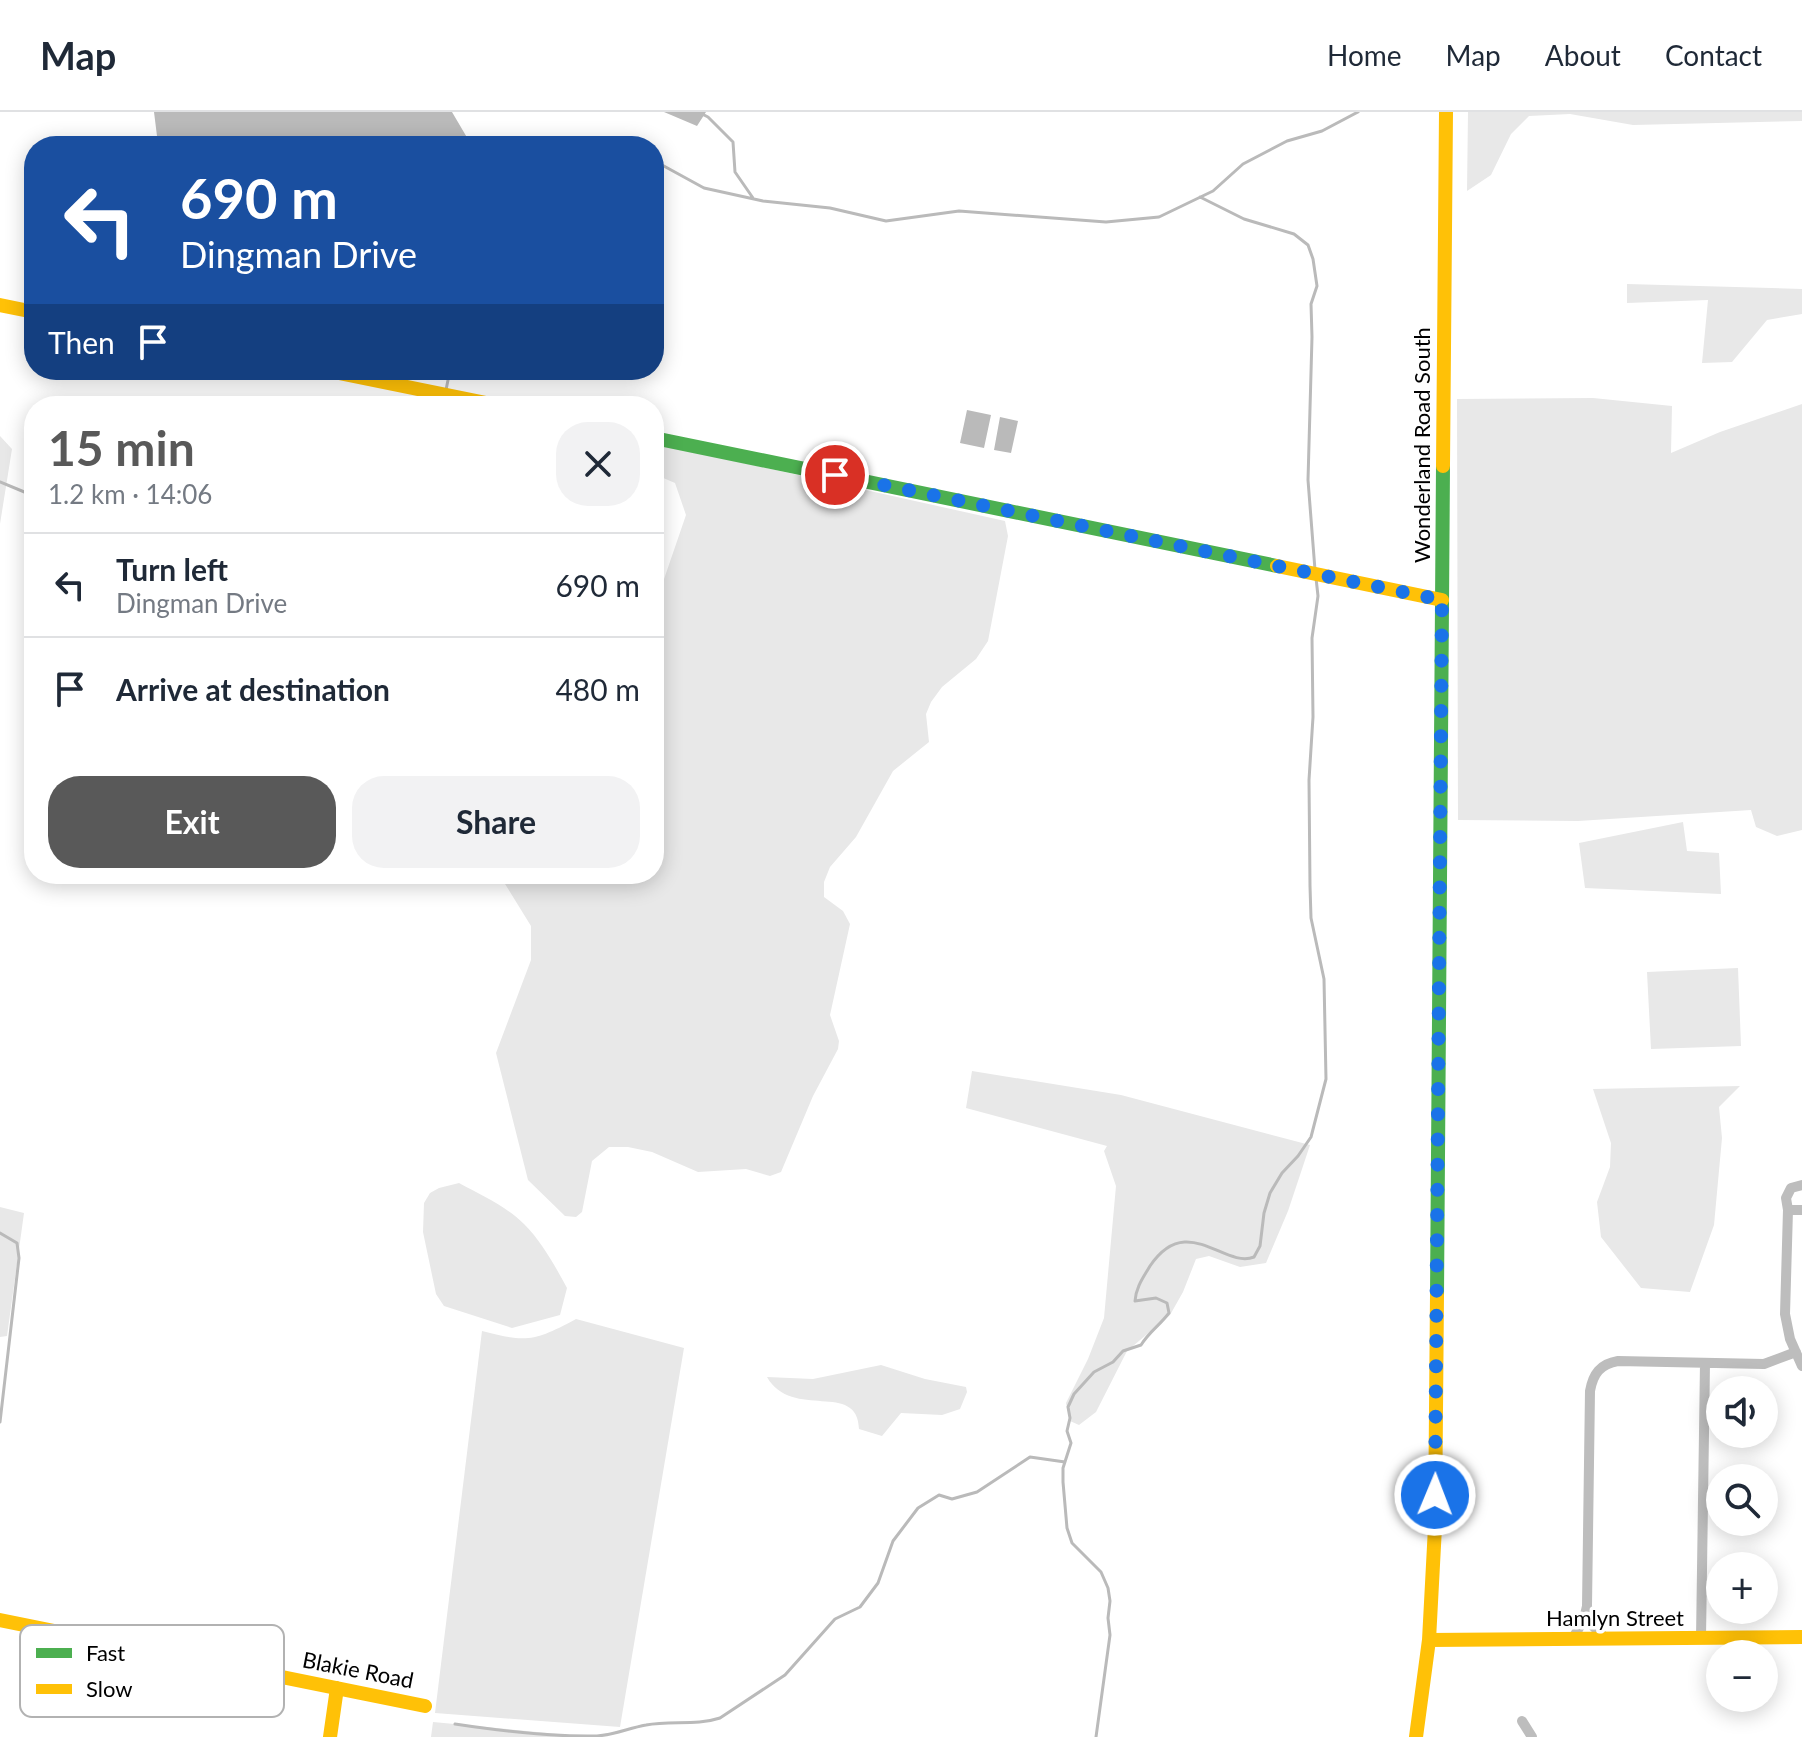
<!DOCTYPE html>
<html lang="en">
<head>
<meta charset="utf-8">
<style>
  :root { --surface:#fff; --page:#f2f2f3; --text:#1f2937; --muted:#747a83; --line:#e0e1e3; --accent:#595959 }
  body { margin:0; font-family:Lato,sans-serif; background:var(--page); color:var(--text); height:100vh; display:flex; flex-direction:column; font-size:30px; white-space:nowrap }
  * { box-sizing:border-box; margin:0 }
  p { font-size:26px; color:var(--muted) }
  .icon { flex:none; width:44px; height:44px; fill:none; stroke:currentColor; stroke-width:2; stroke-linecap:round; stroke-linejoin:round }
  .map { position:relative; flex:1; overflow:hidden }
  .panel { position:absolute; left:24px; top:284px; width:640px; height:488px; display:flex; flex-direction:column; background:var(--surface); border-radius:32px; box-shadow:0 4px 20px #0003 }
  .panel>* { flex:none }
  .top-card { position:absolute; left:24px; top:24px; width:640px; height:244px; border-radius:32px; box-shadow:0 4px 20px #0003; background:#1a4fa0; color:#fff; overflow:hidden }
  .tools { position:absolute; left:1706px; top:1264px; display:grid; gap:16px }
  .tools a { display:grid; place-items:center; width:72px; height:72px; border-radius:50%; background:var(--surface); box-shadow:0 4px 20px #0003; font-size:40px }
  .pin { position:absolute; display:grid; place-items:center; width:68px; height:68px; color:#fff; margin:-34px; border:4px solid #fff; border-radius:50%; box-shadow:0 2px 8px #0007 }
  .me { position:absolute; width:88px; margin:-44px; rotate:1deg; stroke-linejoin:round; filter:drop-shadow(0 0 6px #0008) }
  .turn { display:flex; align-items:center; gap:28px; height:168px; padding:0 24px; font-size:36px }
  .turn .icon { width:104px; height:104px; stroke-width:2.5 }
  .turn b { display:block; font-size:56px; line-height:68px }
  .then { display:flex; align-items:center; height:76px; padding:0 24px; background:#0003; gap:16px; font-size:30px }
  .round { display:grid; place-items:center; flex:none; width:84px; height:84px; border-radius:32px; background:var(--page) }
  .headline { display:flex; align-items:center; justify-content:space-between; height:136px; padding:0 24px }
  h1 { font-size:48px; font-weight:700; line-height:60px; color:var(--accent) }
  .cta { display:flex; gap:16px; margin-top:auto; padding:16px 24px }
  .cta a { flex:1; height:92px; border-radius:32px; background:var(--accent); color:#fff; font-size:32px; font-weight:700; line-height:92px; text-align:center }
  .cta a+a { background:var(--page); color:var(--text) }
  ul { padding:0; list-style:none }
  li { display:flex; align-items:center; gap:24px; height:104px; padding:0 24px; border-top:2px solid var(--line) }
  li div { flex:1 }
  li b { display:block; font-size:30px }
  li em { font-style:normal }
  header { display:flex; align-items:center; gap:48px; box-sizing:border-box; height:112px; padding:0 40px; background:var(--surface); border-bottom:2px solid var(--line) }
  header strong { font-size:38px }
  nav { display:flex; gap:44px; margin-inline-start:auto; font-size:28px }
  .map>svg:first-child { display:block }
  .green { fill:#e8e8e8 }
  .water { fill:#bababa }
  .lines { fill:none; stroke-linecap:round; stroke-linejoin:round }
  .stream { stroke:#bababa; stroke-width:3 }
  .street { stroke:#bdbdbd; stroke-width:10 }
  .fast { stroke:#4caf50; stroke-width:14 }
  .slow { stroke:#ffc107; stroke-width:14 }
  .route { stroke:#1a73e8; stroke-width:14; stroke-dasharray:0 25.2 }
  .labels { text-anchor:middle; stroke-width:7; stroke-linejoin:round; paint-order:stroke }
  .street-label { font-size:22px; fill:#000; stroke:#fff }
  .key { fill:#fff; stroke:#b2b2b2; stroke-width:2 }
  .key-label { font-size:22px; fill:#000 }
</style>
</head>
<body>
<header>
<strong>Map</strong>
<nav><a>Home</a><a>Map</a><a>About</a><a>Contact</a></nav>
</header>
<div class="map">
<svg width="1802" height="1625" viewBox="0 0 1802 1625">
  <rect width="100%" height="100%" fill="#fff"/>
  <path class="green" d="M1468 0H1802V9L1633 13 1570 2 1529 4 1511 22 1491 63 1467 79Z
    M1627 172 1802 177V202L1767 208 1732 250 1702 251 1708 188 1627 191Z
    M1593 286 1672 294 1671 341 1720 320 1802 292V718L1777 724 1756 715 1751 698 1578 709 1458 708 1457 287Z
    M0 324 12 337 0 412Z
    M654 331 1005 409 1008 424 988 529 976 547 942 575 931 590 926 602 929 630 893 659 856 725 830 755 824 770V785L843 799 850 812 830 903 839 929 838 937 813 984 781 1060 770 1064 746 1057 698 1060 652 1040 628 1035H609L592 1049 582 1100 576 1105 565 1104 528 1068 496 941 531 848V814L499 762H654V519L662 473 686 403 675 371 654 362Z
    M1683 710 1687 739 1719 741 1721 782 1585 776 1579 731Z
    M1738 856 1741 934 1651 937 1647 860Z
    M972 959 1121 983 1310 1033 1288 1099 1266 1151 1240 1155 1209 1144 1196 1147 1183 1180 1170 1203 1127 1239 1096 1300 1079 1313 1070 1309 1066 1291 1088 1247 1104 1206 1116 1074 1104 1039 1107 1034 966 996Z
    M1740 974 1719 995 1722 1026 1714 1113 1690 1180 1641 1176 1601 1125 1597 1090 1610 1055 1611 1031 1593 977Z
    M459 1071C481 1083 506 1094 524 1112 542 1130 555 1154 567 1176L560 1203 512 1216 444 1194 436 1182 423 1120 424 1091 430 1081 439 1076Z
    M0 1095 24 1101 7 1224 0 1225Z
    M576 1207 684 1236 620 1615 435 1601 482 1219C527 1231 535 1229 576 1207Z
    M881 1253 925 1267 966 1275 967 1280 960 1297 942 1303 901 1301 882 1324 859 1317C858 1268 792 1309 767 1265L813 1267Z
    M433 1610 590 1625H431Z"/>
  <path class="water" d="M154 0H452L472 34H155L158 32Z
    M664 0H706L697 14Z
    M967 298 991 303 984 336 960 331Z
    M1000 305 1018 309 1011 341 994 338Z"/>
  <g class="lines">
    <path class="stream" d="M698 0 708 5 733 30 735 60 753 86
      M654 55 662 53 704 76 763 89 830 96 886 109 959 99 1106 110 1159 105 1213 79 1243 52 1287 29 1322 19 1358 0
      M1200 85 1244 107 1294 122 1308 133 1313 147 1317 174 1311 192 1312 225 1308 368 1315 458
      M446 278 450 258
      M0 370 34 384
      M0 1121 17 1131 19 1146 0 1310
      M455 1612C501 1619 550 1625 597 1624 614 1623 629 1616 646 1613 670 1608 696 1614 720 1606L785 1563 835 1507 860 1495 878 1471 893 1429 918 1396 939 1383 952 1387 977 1380 1030 1345 1065 1350
      M1096 1625 1110 1523 1108 1506 1110 1489 1108 1476 1101 1460 1072 1431 1067 1416 1063 1370V1356L1071 1331 1067 1319 1070 1306 1068 1295 1074 1282 1094 1260 1113 1250 1123 1239 1141 1233C1150 1219 1159 1214 1169 1201L1167 1191 1156 1186 1135 1189C1136 1175 1143 1166 1150 1154 1187 1099 1224 1157 1254 1145L1260 1134 1264 1101 1270 1081 1282 1061 1298 1044 1311 1025 1326 967 1324 867 1311 806 1310 774 1309 668 1313 605 1312 526 1318 484 1316 466"/>
    <path class="street" d="M1802 1073 1791 1076 1786 1086 1788 1098 1785 1202 1790 1227 1802 1254
      M1788 1098H1802
      M1587 1495 1593 1514 1607 1528
      M1701 1527 1705 1251
      M1572 1528 1584 1507 1587 1494 1590 1279C1593 1262 1600 1252 1618 1249L1764 1252 1796 1240
      M1522 1609 1532 1625"/>
    <path class="fast" d="M654 326 1277 454
      M1437 1183 1443 354"/>
    <path class="slow" d="M0 193 34 200
      M324 258 501 294
      M1443 354 1446 0
      M1277 454 1442 488
      M0 1508 425 1594
      M1429 1528 1802 1525
      M330 1625 337 1576
      M1416 1625 1429 1528 1435 1415 1437 1183"/>
  </g>
  <g class="lines">
    <path class="route" d="M835 363 1442 488 1435 1383"/>
  </g>
  <g class="labels">
    <g class="street-label">
      <text transform="translate(1422 333) rotate(-90)" y="8">Wonderland Road South</text>
      <text x="1615" y="1514">Hamlyn Street</text>
      <text transform="translate(358 1558) rotate(11)" y="8">Blakie Road</text>
    </g>
  </g>
  <rect x="20" y="1513" width="264" height="92" rx="12" class="key"/>
  <rect x="36" y="1536" width="36" height="10" fill="#4caf50"/>
  <rect x="36" y="1572" width="36" height="10" fill="#ffc107"/>
  <g class="key-label">
    <text x="86" y="1549">Fast</text>
    <text x="86" y="1585">Slow</text>
  </g>
</svg>
<div class="tools">
<a><svg class="icon" aria-label="sound" viewBox="0 0 24 24"><path d="M4 9h4l5-4v14l-5-4H4zM17 9q2 3 0 6"/></svg></a>
<a><svg class="icon" aria-label="search" viewBox="0 0 24 24"><circle cx="10" cy="10" r="6"/><path d="M15 15l6 6"/></svg></a>
<a>+</a>
<a>−</a>
</div>
<div class="pin" style="left:835px;top:363px;background:#d93025"><svg class="icon" aria-label="arrive" viewBox="0 0 24 24"><path d="M6 21V4h12l-3 4 3 4H6"/></svg></div>
<svg class="me" style="left:1435px;top:1383px" viewBox="-20 -20 40 40"><circle r="17" fill="#1a73e8" stroke="#fff" stroke-width="3"/><path d="M0-11L8 9 0 5-8 9z" fill="#fff"/></svg>
<div class="top-card">
<div class="turn"><svg class="icon" aria-label="left" viewBox="0 0 24 24"><path d="M17 20v-9H6M10 6l-5 5 5 5"/></svg><div><b>690 m</b>Dingman Drive</div></div>
<div class="then">Then<svg class="icon" aria-label="arrive" viewBox="0 0 24 24"><path d="M6 21V4h12l-3 4 3 4H6"/></svg></div>
</div>
<section class="panel">
<div class="headline"><div><h1>15 min</h1><p>1.2 km · 14:06</p></div><a class="round"><svg class="icon" aria-label="close" viewBox="0 0 24 24"><path d="M6 6l12 12M18 6L6 18"/></svg></a></div>
<ul>
<li><svg class="icon" aria-label="left" viewBox="0 0 24 24"><path d="M17 20v-9H6M10 6l-5 5 5 5"/></svg><div><b>Turn left</b><p>Dingman Drive</p></div><em>690 m</em></li>
<li><svg class="icon" aria-label="arrive" viewBox="0 0 24 24"><path d="M6 21V4h12l-3 4 3 4H6"/></svg><div><b>Arrive at destination</b></div><em>480 m</em></li>
</ul>
<div class="cta"><a>Exit</a><a>Share</a></div>
</section>
</div>
</body>
</html>
